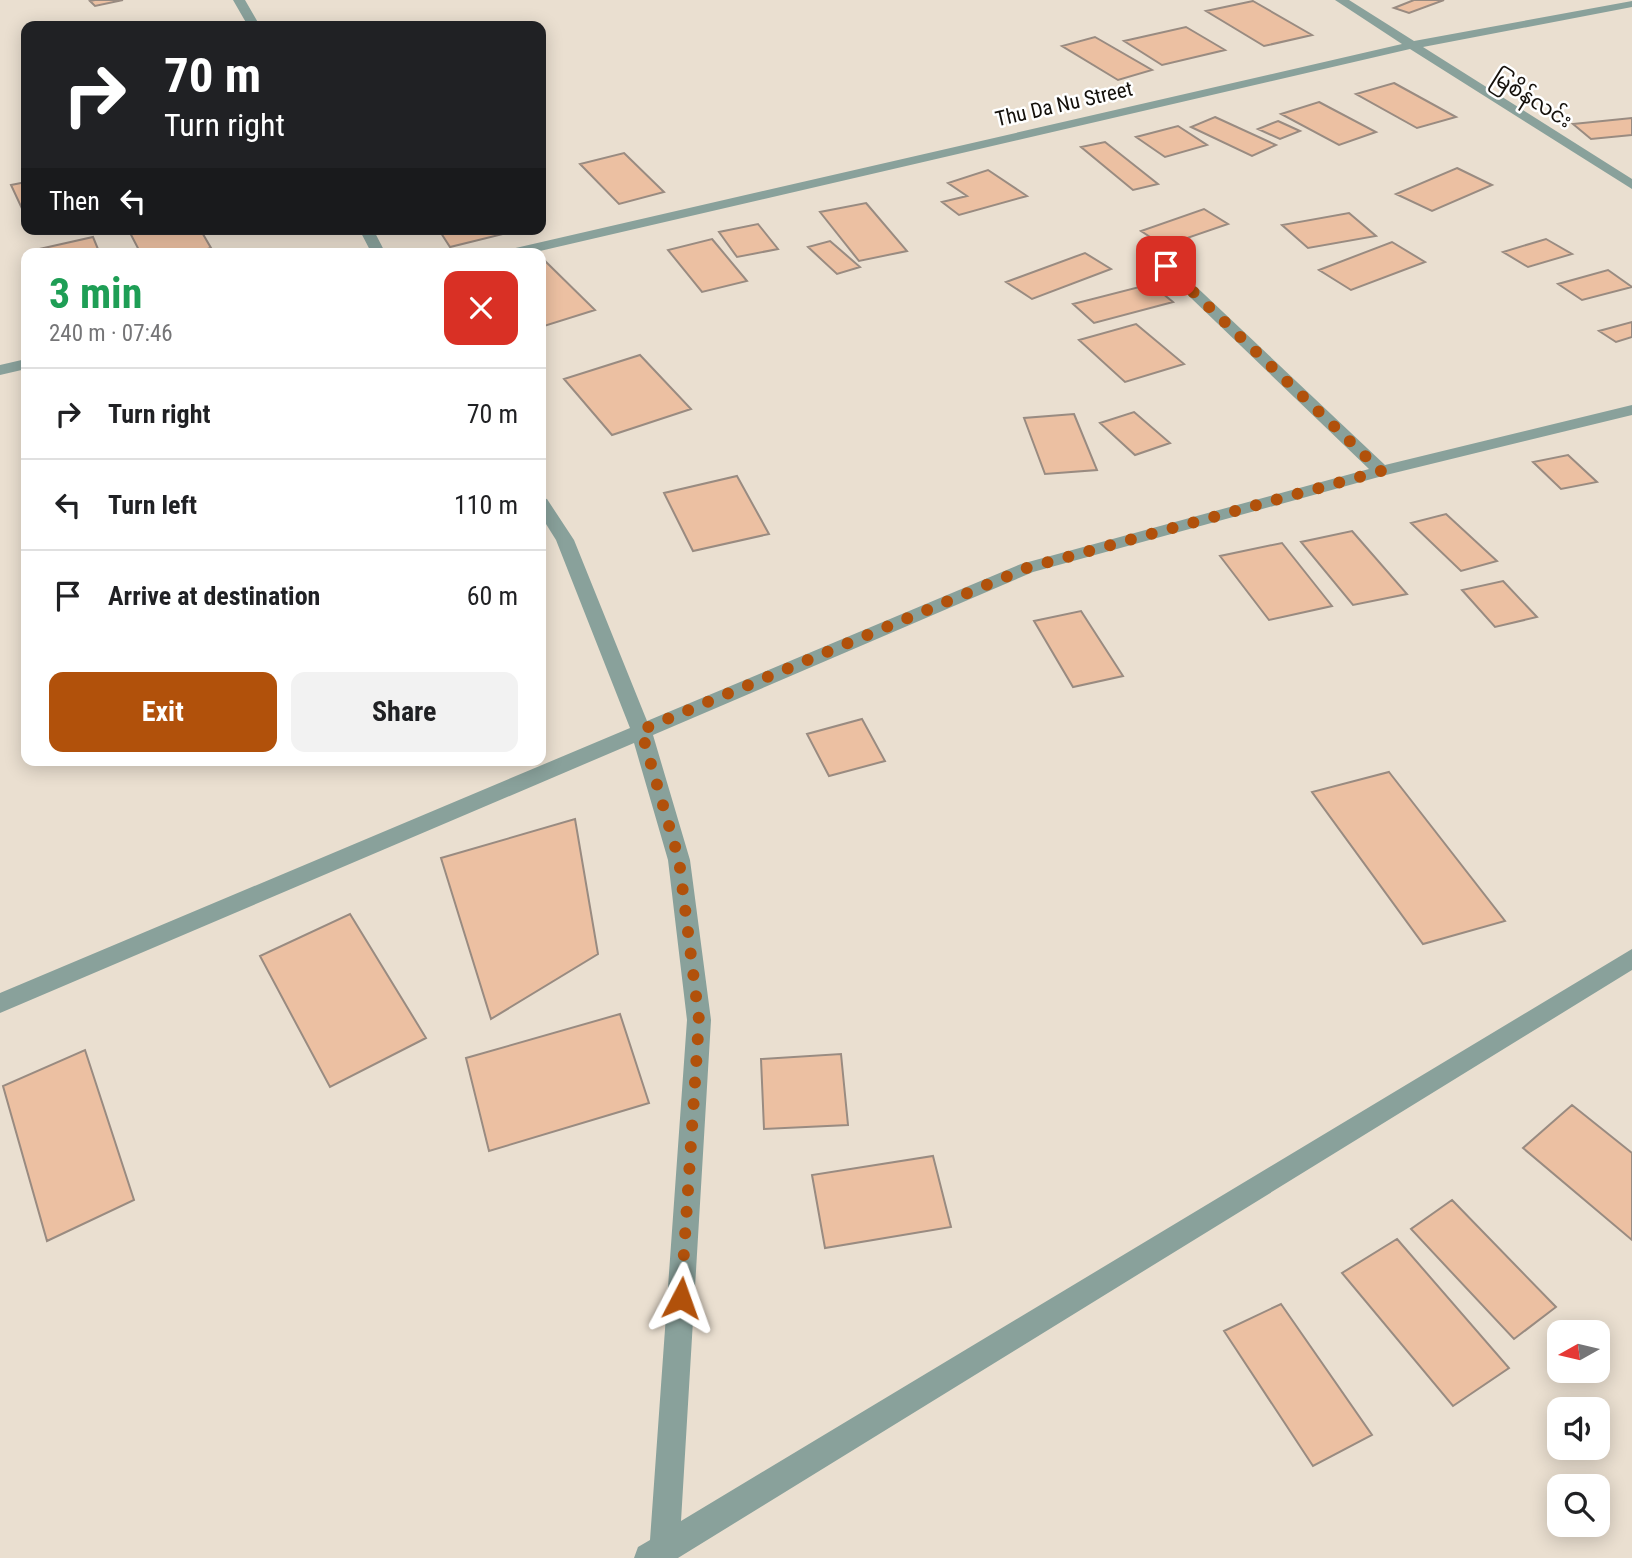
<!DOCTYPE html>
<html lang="en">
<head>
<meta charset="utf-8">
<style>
  :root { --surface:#fff; --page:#f2f2f2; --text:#202124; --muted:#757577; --line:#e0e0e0; --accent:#b1510b }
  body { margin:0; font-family:"Roboto Condensed","Noto Sans Myanmar",sans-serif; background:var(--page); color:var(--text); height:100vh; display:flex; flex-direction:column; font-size:26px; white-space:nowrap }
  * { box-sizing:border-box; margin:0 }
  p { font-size:23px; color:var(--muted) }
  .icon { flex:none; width:38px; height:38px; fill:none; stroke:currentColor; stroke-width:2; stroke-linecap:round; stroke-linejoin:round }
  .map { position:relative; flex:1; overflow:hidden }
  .sheet { position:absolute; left:21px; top:248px; width:525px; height:518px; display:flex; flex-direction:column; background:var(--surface); border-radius:14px; box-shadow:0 4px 18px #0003 }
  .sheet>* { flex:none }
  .guide { position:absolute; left:21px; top:21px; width:525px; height:214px; border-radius:14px; box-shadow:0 4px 18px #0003; background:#202124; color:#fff; overflow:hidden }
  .needle { width:46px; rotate:262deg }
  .fabs { position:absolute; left:1547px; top:1320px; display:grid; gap:14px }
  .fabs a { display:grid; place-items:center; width:63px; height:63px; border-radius:14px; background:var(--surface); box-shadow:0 4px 18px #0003; font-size:35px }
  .pin { position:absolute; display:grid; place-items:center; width:60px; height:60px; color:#fff; margin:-30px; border-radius:14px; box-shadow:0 4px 10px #0006 }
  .me { position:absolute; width:77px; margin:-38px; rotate:4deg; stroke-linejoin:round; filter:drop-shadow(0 0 5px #0008) }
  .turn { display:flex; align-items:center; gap:24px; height:147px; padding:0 28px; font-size:32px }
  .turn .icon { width:91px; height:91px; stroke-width:2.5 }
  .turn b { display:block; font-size:49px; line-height:60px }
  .then { display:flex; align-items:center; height:66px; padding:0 28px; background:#0003; gap:14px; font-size:26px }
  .round { display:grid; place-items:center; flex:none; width:74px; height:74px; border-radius:14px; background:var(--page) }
  .head { display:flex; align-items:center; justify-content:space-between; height:119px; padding:0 28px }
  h1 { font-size:42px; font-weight:700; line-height:52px; color:#1e9e55 }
  .primary-button { display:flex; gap:14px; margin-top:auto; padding:14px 28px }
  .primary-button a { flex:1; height:80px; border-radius:14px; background:var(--accent); color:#fff; font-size:28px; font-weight:700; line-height:80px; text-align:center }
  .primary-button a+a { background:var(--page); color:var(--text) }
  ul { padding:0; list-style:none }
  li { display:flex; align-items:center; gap:21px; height:91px; padding:0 28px; border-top:2px solid var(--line) }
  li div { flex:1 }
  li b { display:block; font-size:26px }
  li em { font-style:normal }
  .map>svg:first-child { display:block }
  .building { fill:#ecc0a2; stroke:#998b81; stroke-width:2 }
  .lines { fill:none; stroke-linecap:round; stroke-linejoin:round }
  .minor { fill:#89a19b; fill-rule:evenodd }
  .route { stroke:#b1510b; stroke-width:12; stroke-dasharray:0 21.6 }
  .labels { text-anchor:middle; stroke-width:5; stroke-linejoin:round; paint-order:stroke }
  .far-street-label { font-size:21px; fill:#14100b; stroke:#fff }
</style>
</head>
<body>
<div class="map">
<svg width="1632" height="1558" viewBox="0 0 1632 1558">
  <rect width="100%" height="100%" fill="#eadfd0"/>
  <path class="building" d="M95 0H123L95 6 90 1Z
    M1414 0H1444L1409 13 1394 8Z
    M1253 1 1312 35 1264 46 1206 11Z
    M1186 27 1225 50 1162 65 1124 41Z
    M1095 37 1152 70 1118 80 1062 46Z
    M1394 83 1456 117 1417 128 1356 94Z
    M1319 102 1376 132 1339 145 1281 114Z
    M1215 117 1276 145 1252 156 1191 127Z
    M1632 118V135L1591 139 1573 124Z
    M1278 121 1300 131 1280 139 1258 129Z
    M1178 126 1207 145 1165 157 1136 137Z
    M1105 142 1158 184 1133 190 1081 147Z
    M624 153 664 192 619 204 580 164Z
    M1457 168 1492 185 1432 211 1396 194Z
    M988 170 1027 196 959 215 942 202 967 196 948 183Z
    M26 182V215H25L11 185Z
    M866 203 907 251 859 261 820 212Z
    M1204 209 1228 224 1164 246 1141 231Z
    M1349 213 1376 236 1308 248 1282 225Z
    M758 224 778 249 737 257 719 232Z
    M128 229H200L211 248 189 254H141Z
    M523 229 450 247 439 230 440 229Z
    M93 237 100 254 26 252Z
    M712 239 747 281 702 292 668 250Z
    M1546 239 1572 254 1528 267 1503 252Z
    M830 241 860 267 837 274 808 247Z
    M1392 242 1425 262 1351 290 1319 270Z
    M1085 253 1111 269 1032 299 1006 282Z
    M541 257 595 310 541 327Z
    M1608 270 1632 287 1582 300 1558 284Z
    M1151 284 1173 302 1094 323 1073 304Z
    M1632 322V337L1616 342 1599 331Z
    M1136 324 1184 364 1125 382 1079 340Z
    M640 355 691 409 612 435 564 379Z
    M1134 412 1170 443 1135 455 1100 423Z
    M1074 414 1097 470 1045 474 1024 418Z
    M1568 455 1597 482 1561 489 1533 462Z
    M737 476 769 534 693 551 664 493Z
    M1446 514 1497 561 1461 571 1411 523Z
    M1352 531 1407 594 1353 605 1301 542Z
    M1282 543 1332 606 1269 620 1220 556Z
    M1503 581 1537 617 1495 627 1462 590Z
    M1081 611 1123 676 1073 687 1034 621Z
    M862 719 885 761 829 776 807 734Z
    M1389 772 1505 921 1423 944 1312 792Z
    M575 819 598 954 491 1019 441 858Z
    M350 914 426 1038 330 1087 260 956Z
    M620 1014 649 1103 489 1151 466 1058Z
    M85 1050 134 1200 47 1241 3 1086Z
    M841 1054 848 1125 764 1129 761 1059Z
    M1572 1105 1632 1153V1240L1523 1148Z
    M933 1156 951 1227 825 1248 812 1175Z
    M1452 1200 1556 1307 1514 1339 1411 1229Z
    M1397 1239 1509 1368 1453 1406 1342 1273Z
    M1281 1304 1372 1435 1313 1466 1224 1331Z"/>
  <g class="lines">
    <path class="minor" d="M233 0H245L260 26H248Z
      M1335 0H1349L1414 41 1632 1V7L1423 47 1632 179V189L1410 49 527 254H500L507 250 1402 44Z
      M359 229H373L386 254H372Z
      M1146 243 1151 244 1385 465 1632 405V415L1386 475 1033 572 653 735 690 860 711 1020 681 1521 1632 949V970L678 1558H634L638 1547 650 1540 687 1020 668 860 634 743 0 1013V993L630 728 556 540 541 516V498L547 499 574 540 647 721 1021 564 1369 469 1141 250 1139 247Z
      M26 359V369L0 375V365Z"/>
  </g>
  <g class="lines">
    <path class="route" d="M681 1298 699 1020 679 860 641 730 1027 568 1381 471 1166 266"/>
  </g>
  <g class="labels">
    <g class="far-street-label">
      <text transform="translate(1532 99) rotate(32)" y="7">မြစိန်လင်း</text>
      <text transform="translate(1064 104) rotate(-13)" y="7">Thu Da Nu Street</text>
    </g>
  </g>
</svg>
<div class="fabs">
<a><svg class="needle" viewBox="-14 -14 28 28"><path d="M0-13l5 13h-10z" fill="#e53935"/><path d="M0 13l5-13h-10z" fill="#757577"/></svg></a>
<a><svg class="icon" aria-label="sound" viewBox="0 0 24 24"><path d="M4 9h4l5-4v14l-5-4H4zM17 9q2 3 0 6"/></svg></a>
<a><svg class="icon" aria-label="search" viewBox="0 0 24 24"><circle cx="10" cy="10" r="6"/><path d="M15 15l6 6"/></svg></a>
</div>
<div class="pin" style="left:1166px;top:266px;background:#d93025"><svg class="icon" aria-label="arrive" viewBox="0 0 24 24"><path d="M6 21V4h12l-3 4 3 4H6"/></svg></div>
<svg class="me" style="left:681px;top:1298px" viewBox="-20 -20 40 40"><path d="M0-17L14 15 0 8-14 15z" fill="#b1510b" stroke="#fff" stroke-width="4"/></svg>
<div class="guide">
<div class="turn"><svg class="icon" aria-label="right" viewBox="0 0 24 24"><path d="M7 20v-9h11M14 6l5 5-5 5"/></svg><div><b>70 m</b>Turn right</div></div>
<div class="then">Then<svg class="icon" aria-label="left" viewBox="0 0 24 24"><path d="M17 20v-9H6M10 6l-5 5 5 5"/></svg></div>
</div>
<section class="sheet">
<div class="head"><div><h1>3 min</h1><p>240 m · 07:46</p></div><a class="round" style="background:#d93025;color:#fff"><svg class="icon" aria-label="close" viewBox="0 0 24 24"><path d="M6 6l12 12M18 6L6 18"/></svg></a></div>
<ul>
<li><svg class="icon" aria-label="right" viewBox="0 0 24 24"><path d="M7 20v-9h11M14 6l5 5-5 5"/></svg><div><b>Turn right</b></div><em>70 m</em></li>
<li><svg class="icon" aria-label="left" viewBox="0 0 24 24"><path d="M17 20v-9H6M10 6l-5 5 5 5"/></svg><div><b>Turn left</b></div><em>110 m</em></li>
<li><svg class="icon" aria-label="arrive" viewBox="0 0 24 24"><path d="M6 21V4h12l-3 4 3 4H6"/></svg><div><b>Arrive at destination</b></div><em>60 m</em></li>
</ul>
<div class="primary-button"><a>Exit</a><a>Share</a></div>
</section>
</div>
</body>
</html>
